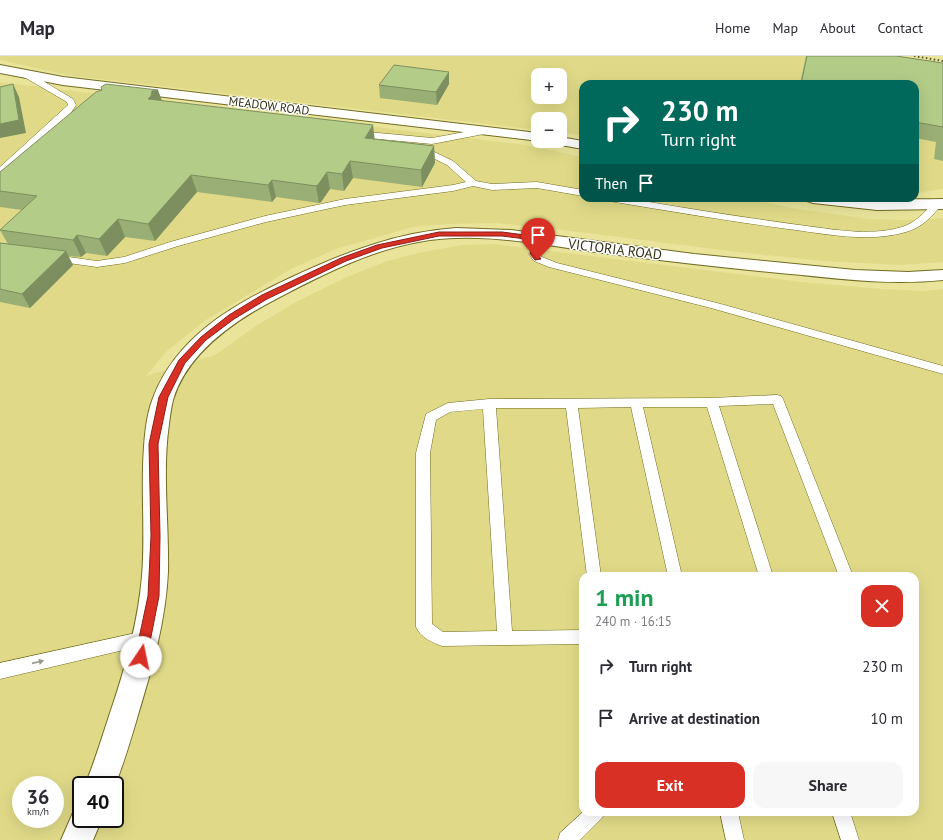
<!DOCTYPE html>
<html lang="en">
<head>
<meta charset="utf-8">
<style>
  :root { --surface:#fff; --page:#f7f7f7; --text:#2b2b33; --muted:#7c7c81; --line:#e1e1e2; --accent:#d93025 }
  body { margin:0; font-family:"PT Sans",sans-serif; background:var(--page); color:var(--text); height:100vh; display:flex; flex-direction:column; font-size:15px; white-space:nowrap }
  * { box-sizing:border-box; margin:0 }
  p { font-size:13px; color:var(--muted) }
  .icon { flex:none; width:22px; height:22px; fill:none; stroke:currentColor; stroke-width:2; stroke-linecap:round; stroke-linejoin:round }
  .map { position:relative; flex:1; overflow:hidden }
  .drawer { position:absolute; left:579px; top:516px; width:340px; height:244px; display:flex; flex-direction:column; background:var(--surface); border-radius:12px; box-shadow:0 4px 16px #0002 }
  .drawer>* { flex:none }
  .top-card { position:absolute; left:579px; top:24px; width:340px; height:122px; border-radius:12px; box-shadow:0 4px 16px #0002; background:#00695c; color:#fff; overflow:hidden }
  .tools { position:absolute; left:531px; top:12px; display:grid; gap:8px }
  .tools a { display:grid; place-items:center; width:36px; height:36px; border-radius:8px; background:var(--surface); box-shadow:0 4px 16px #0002; font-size:20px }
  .speed { position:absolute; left:12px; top:720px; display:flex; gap:8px; font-size:20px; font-weight:700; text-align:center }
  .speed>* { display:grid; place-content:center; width:52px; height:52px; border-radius:50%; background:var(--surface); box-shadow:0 4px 16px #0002; line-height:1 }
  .speed small { font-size:10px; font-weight:400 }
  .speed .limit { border:2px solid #111; border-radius:6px; background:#fff; color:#111 }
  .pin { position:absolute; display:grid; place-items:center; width:34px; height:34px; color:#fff; margin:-41px -17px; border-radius:50% 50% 50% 0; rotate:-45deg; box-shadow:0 0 4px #0007 }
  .pin .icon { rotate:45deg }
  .me { position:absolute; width:44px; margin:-22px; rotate:11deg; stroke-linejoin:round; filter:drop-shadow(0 0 3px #0008) }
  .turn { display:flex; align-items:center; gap:14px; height:84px; padding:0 16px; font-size:18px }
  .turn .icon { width:52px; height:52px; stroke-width:2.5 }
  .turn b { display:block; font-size:28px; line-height:34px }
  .then { display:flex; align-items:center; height:38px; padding:0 16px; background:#0003; gap:8px; font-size:15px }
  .round { display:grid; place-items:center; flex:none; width:42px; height:42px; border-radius:12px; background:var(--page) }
  .head { display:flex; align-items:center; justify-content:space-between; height:68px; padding:0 16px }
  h1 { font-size:24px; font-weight:700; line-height:30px; color:#1e9e55 }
  .cta { display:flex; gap:8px; margin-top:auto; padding:8px 16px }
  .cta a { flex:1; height:46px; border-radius:12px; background:var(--accent); color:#fff; font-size:16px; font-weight:700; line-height:46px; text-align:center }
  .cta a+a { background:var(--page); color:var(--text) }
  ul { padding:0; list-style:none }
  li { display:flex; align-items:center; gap:12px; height:52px; padding:0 16px }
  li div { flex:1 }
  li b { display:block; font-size:15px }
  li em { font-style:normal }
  header { display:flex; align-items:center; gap:24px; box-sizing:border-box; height:56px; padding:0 20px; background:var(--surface); border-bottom:1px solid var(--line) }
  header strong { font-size:19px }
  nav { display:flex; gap:22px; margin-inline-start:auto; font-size:14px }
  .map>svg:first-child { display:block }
  .built { fill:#e0da88; fill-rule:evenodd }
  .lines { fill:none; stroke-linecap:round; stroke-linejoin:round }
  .service-casing { stroke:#726c22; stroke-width:1 }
  .tertiary-casing { stroke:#726c22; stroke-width:2 }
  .secondary-casing { stroke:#726c22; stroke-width:2 }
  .service { fill:#fff; fill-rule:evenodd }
  .tertiary { fill:#fff; fill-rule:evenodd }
  .secondary { fill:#fff; fill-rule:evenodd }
  .rail { stroke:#58562f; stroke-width:2; stroke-dasharray:1.5 2.5; stroke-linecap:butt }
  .wall { fill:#9aaf75 }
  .shaded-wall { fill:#7d8f5f }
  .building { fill:#b3cc88; stroke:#7d8f5f }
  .oneway { fill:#999889 }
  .route { fill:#d93025; stroke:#8d1f18 }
  .labels { text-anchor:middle; stroke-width:3; stroke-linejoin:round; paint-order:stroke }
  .far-street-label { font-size:12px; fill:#333113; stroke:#fff }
  .street-label { font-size:14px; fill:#333113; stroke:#fff }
</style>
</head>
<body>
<header>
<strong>Map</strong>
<nav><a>Home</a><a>Map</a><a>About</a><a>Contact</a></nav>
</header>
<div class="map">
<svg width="943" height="784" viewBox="0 0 943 784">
  <rect width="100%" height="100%" fill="#e9e49a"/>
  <path class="built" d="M0 0H848L943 15V133L915 137V28H583V80L560 76V63H538V74L66 19 0 4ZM538 19H560V41H538Z
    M0 26 518 88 583 101V142H750L790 152 870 163 904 164 943 162V206L901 209 823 205 746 197 555 173 496 167 448 168 413 171 336 193 291 213 206 264 167 295 146 320 215 299 259 268 298 245 347 221 387 205 422 196 463 189 494 188 802 226 881 233 926 235 943 233V784H0ZM583 520H915V756H583ZM21 729H55V763H21ZM81 729H115V763H81Z"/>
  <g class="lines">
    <g class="service-casing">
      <path id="service" d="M24 17H30L73 43 76 49 70 58 3 118 0 119V111L68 49 67 46 24 21Z
        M486 72 489 73V77L432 88 357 81 353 78 357 75 432 82Z
        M420 89 453 105 476 125 492 128 537 126 583 134V140L537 132 492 134 473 130 453 135 345 149 266 166 178 190 125 207 97 211 54 205 49 202 54 199 97 205 124 201 170 186 265 160 345 143 453 129 466 126 447 109 417 94V90Z
        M604 142H625C683 152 741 161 799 169 832 173 869 181 902 171 915 167 924 157 933 147L936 146 941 149C932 161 921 172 906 176 868 187 827 178 788 173 728 165 669 155 609 145Z
        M538 180 543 183 539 198 542 201 557 207 717 247 943 310V318L711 252 549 211 534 205 529 198 533 183Z
        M777 339 781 340 783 343 853 520H839L773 348 719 350 773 520H759L707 351H643L682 520H668L631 351 578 352 601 520H587L566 352H496L512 575 583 574V588L442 590C432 586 421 582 416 571V397L426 358 448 347 489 343 712 342ZM483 353 497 575 443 576 432 568 430 397 436 364 450 356Z
        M145 575 151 577 153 582 151 587 145 589 0 623V607Z
        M583 756H605L602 762 580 784H558L560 777Z
        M720 756H738L744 784H726Z
        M832 756H850L859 784H841Z"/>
    </g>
    <g class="tertiary-casing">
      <path id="tertiary" d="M456 172 511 174 694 198 855 214 908 216 943 214V224C895 229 849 224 802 219 733 213 664 205 595 196 536 188 477 175 418 186 368 195 320 220 276 243 234 265 187 297 173 344 171 352 170 360 169 368 162 417 169 466 168 515 166 564 152 613 138 659 131 683 124 707 115 729H85C95 705 102 681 110 657 125 613 138 567 142 520 145 483 142 446 143 410 144 388 145 362 153 342 176 281 234 248 290 222 343 197 397 176 456 172Z
        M81 749V763H102L93 784H61L75 752Z"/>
    </g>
    <g class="secondary-casing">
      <path id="secondary" d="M0 9 63 21 538 77 539 85 63 29 0 17Z
        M560 81 583 85V93L555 88 553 85H560Z
        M805 142C851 142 897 144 943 143V153L877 154 813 147 807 145Z"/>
    </g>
    <use href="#service" class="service"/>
    <use href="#tertiary" class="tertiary"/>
    <use href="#secondary" class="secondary"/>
    <path class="rail" d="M914 0 943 5"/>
  </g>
  <path class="wall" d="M806 0H896L943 7V105L934 103 936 86 915 82V28H800Z
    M449 16V28L437 49 380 42 379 29Z
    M102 34 375 83 434 90 435 107 422 131 353 122 344 135 330 133 321 146 319 147 276 141 272 146 197 136 155 185 125 181 107 200 86 197 81 201 68 200 73 209 30 252 0 246V187L8 188 0 174 22 154 0 151V116Z"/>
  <path class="shaded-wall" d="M449 16V28L437 49 436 36Z
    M13 28 19 41 26 77 0 82V68Z
    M158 34 164 50 148 43 152 35Z
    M373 69 375 86 365 82Z
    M434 90 435 107 422 131 421 114Z
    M350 105 353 122 344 135 342 118Z
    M327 116 330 133 321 146 319 147 316 130Z
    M191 119 197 136 155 185 148 168Z
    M272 124 276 141 272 146 268 129Z
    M118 163 125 181 107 200 99 183Z
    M77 179 86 197 81 201 73 184Z
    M66 195 73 209 30 252 22 238Z"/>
  <path class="building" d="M807 0H896L943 7V71L915 66V28H801Z
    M394 9 449 16 436 36 379 29Z
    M13 28 19 64 0 68V31Z
    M106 28 158 34 152 35 151 40 148 43 373 69 365 82 434 90 421 114 350 105 342 118 327 116 318 129 316 130 272 124 268 129 191 119 148 168 118 163 99 183 77 179 73 184 0 174 37 140 0 135V116L96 36 102 34 101 31Z
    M0 187 66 195 22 238 0 233Z"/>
  <defs><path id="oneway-solid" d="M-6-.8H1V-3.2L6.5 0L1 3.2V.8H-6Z"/></defs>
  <use class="oneway" href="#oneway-solid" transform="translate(38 606) rotate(-13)"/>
  <path class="route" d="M439 176H502L540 181 537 198 541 203 535 204 530 198 534 184 502 180H439L382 192 346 205 267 243 234 263 206 284 185 307 168 341 158 388 160 480 159 540 147 601 145 605 141 606 137 605 135 601 148 540 151 480 149 388 159 341 179 304 201 281 229 259 262 239 341 202 377 189Z"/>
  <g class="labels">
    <g class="far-street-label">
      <text transform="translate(269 50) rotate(7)" y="4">MEADOW ROAD</text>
    </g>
    <g class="street-label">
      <text transform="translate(615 193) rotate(7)" y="5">VICTORIA ROAD</text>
    </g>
  </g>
</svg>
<div class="tools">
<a>+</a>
<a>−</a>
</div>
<div class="speed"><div>36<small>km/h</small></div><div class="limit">40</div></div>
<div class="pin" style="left:538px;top:203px;background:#d93025"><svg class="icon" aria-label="arrive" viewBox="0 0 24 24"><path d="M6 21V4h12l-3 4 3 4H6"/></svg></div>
<svg class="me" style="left:141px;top:601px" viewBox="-20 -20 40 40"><circle r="19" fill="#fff"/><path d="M0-13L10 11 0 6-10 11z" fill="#d93025"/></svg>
<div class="top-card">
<div class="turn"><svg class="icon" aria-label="right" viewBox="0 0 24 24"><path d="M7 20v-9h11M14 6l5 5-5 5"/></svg><div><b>230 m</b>Turn right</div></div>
<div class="then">Then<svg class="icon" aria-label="arrive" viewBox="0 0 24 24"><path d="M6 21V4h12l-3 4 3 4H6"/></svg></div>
</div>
<section class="drawer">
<div class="head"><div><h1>1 min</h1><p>240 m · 16:15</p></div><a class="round" style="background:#d93025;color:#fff"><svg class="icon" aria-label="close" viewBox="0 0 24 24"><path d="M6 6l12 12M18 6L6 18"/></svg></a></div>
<ul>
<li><svg class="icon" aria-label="right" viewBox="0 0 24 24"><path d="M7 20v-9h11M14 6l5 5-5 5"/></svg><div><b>Turn right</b></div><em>230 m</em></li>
<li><svg class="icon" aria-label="arrive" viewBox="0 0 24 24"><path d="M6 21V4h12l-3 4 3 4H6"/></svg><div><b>Arrive at destination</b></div><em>10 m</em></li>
</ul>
<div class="cta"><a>Exit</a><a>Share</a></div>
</section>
</div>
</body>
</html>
